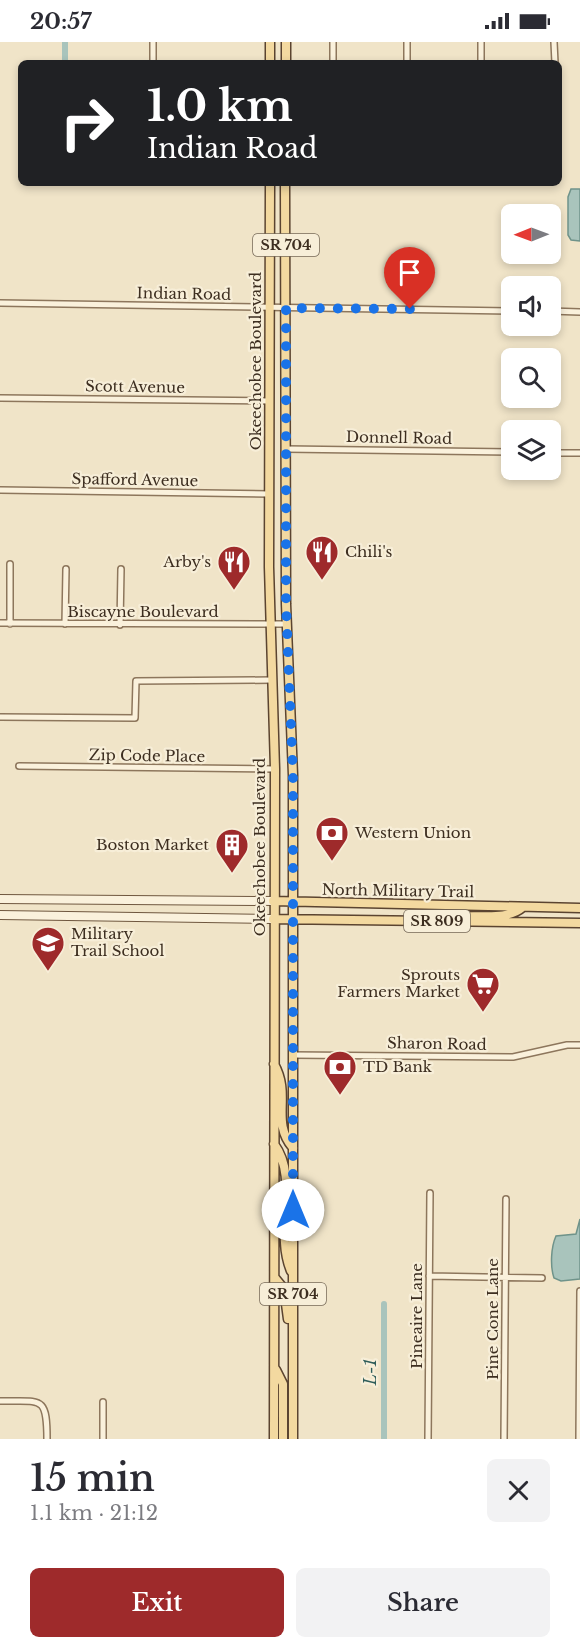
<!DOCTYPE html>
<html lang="en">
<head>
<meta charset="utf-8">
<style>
  :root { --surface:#fff; --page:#f2f2f3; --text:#2b2b33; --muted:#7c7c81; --accent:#9e2a2b }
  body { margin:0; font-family:"Libre Baskerville",serif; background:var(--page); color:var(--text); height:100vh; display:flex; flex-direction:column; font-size:22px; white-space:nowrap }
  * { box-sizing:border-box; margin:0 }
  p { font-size:20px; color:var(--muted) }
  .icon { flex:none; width:33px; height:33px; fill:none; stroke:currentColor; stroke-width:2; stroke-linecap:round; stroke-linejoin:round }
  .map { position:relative; height:1397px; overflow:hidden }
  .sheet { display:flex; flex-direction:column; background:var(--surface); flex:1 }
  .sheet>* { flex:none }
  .top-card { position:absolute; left:18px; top:18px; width:544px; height:126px; border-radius:9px; box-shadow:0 3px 9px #0003; background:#202124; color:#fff; overflow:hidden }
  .needle { width:39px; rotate:269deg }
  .controls { position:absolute; left:501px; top:162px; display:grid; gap:12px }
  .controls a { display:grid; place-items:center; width:60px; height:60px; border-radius:9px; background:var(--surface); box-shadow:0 3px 9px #0003; font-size:30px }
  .pin { position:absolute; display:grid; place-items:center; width:51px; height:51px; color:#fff; margin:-62px -26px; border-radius:50% 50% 50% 0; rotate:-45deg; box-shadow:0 0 6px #0007 }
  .pin .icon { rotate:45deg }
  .me { position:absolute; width:66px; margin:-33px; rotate:0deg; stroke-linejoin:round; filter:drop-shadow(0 0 4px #0008) }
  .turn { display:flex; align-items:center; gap:21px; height:126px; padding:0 30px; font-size:27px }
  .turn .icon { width:78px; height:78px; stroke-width:2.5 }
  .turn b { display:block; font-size:42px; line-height:51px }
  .round { display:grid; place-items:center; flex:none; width:63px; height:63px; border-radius:9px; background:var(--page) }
  .head { display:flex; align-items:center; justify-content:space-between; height:102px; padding:0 30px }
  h1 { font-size:36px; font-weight:600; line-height:45px }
  .action { display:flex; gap:12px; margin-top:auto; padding:12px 30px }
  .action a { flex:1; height:69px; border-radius:9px; background:var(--accent); color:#fff; font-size:24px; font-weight:600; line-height:69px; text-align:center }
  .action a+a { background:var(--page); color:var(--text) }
  .status { display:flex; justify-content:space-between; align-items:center; height:42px; padding:0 30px; background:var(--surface); direction:ltr }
  .status svg { height:16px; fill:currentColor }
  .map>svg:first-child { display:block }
  .water { fill:#a9c4bc; stroke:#6f938a; stroke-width:1.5 }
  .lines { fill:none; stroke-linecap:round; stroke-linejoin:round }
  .canal { stroke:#a9c4bc; stroke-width:6 }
  .street-casing { stroke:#8d765c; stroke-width:8 }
  .secondary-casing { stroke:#6f573f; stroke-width:10 }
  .primary-casing { stroke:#5b4430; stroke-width:11 }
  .street { stroke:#faf1dc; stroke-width:5 }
  .secondary { stroke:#faf1dc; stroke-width:8 }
  .primary { stroke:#f3d9a0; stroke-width:8 }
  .route { stroke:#1a73e8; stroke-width:10; stroke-dasharray:0 18 }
  .labels { text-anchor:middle; stroke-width:4.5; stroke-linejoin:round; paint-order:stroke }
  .shield { fill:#f7eed8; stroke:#756857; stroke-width:1.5 }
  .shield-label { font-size:14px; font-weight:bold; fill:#3d2e20 }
  .street-label { font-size:15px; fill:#3d2e20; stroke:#f7eed8 }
  .poi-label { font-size:15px; fill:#3d2e20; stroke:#f7eed8; text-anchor:start }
  .water-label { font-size:16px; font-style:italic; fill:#2f5d5a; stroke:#f7eed8 }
</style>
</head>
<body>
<div class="status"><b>20:57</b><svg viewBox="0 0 49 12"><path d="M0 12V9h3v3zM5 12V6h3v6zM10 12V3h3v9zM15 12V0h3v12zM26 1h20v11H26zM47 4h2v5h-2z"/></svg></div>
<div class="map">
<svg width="580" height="1397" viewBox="0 0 580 1397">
  <rect width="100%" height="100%" fill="#f0e4c8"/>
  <path class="water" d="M571 147H580V199L571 198 568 193V155Z
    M580 1177V1237L561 1239 554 1236C550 1224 551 1205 556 1194L576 1192Z"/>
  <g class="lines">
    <path class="canal" d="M65 21V0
      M384 1397V1262"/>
    <g class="street-casing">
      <path id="street" d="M481 0V21
        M554 0 555 21
        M153 21V0
        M333 21V0
        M407 21V0
        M0 261 512 269
        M550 269 580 270
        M0 356 269 359
        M286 407 512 410
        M550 411H580
        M0 448 269 452
        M0 581 287 582
        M10 582V522
        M65 582 66 527
        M120 583 121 527
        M0 675 135 676 136 639 272 638
        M19 724 275 727
        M293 1013 513 1015 567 1003H580
        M429 1234 542 1236
        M0 1359C41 1360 47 1352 47 1397
        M103 1397V1360
        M428 1397 430 1151
        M504 1397 506 1157
        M579 1397 580 1249"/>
    </g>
    <g class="secondary-casing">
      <path id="secondary" d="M0 857 273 859
        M0 873 273 877"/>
    </g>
    <g class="primary-casing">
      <path id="primary" d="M270 21V0
        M286 21V0
        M270 141 269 525 275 727 274 1397
        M285 141 286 562 293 733V1397
        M273 859 580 866
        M273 877 580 881
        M447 877C471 869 503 882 523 865
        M274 1022C292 1054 270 1079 293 1106
        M274 1102C300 1137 274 1189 291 1229
        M275 1236 284 1247 288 1277
        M276 1328 283 1342V1397"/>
    </g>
    <use href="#street" class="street"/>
    <use href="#secondary" class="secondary"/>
    <use href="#primary" class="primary"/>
  </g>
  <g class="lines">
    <path class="route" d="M293 1168V733L286 562V266L410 267"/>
  </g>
  <defs>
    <g id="restaurant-pin" transform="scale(1.725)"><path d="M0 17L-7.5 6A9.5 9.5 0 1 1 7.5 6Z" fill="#9e2a2b" stroke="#f7eed8"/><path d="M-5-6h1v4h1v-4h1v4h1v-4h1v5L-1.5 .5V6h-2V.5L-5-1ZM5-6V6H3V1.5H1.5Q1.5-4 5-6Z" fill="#fff"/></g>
    <g id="bank-pin" transform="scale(1.725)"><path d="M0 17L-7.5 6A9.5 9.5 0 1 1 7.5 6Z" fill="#9e2a2b" stroke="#f7eed8"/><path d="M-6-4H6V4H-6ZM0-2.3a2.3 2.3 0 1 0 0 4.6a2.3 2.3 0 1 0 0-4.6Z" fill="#fff"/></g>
    <g id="building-pin" transform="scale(1.725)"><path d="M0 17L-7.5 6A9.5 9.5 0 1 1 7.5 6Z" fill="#9e2a2b" stroke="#f7eed8"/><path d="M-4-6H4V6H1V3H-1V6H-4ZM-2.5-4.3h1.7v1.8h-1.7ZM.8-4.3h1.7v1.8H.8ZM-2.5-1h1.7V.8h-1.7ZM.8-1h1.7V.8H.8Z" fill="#fff"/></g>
    <g id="school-pin" transform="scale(1.725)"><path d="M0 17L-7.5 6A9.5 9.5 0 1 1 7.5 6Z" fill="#9e2a2b" stroke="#f7eed8"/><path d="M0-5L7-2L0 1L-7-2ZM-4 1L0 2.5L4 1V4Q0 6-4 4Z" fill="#fff"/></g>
    <g id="supermarket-pin" transform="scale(1.725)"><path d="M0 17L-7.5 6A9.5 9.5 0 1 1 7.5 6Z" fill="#9e2a2b" stroke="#f7eed8"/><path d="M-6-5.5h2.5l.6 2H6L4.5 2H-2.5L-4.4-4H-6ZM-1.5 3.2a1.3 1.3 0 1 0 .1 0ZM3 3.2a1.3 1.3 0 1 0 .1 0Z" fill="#fff"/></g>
  </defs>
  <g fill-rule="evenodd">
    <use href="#restaurant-pin" x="322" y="510"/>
    <use href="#restaurant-pin" x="234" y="520"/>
    <use href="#bank-pin" x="332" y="791"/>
    <use href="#building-pin" x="232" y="803"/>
    <use href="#school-pin" x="48" y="901"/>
    <use href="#supermarket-pin" x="483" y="942"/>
    <use href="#bank-pin" x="340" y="1025"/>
  </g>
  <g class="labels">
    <g class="shield">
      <rect x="253" y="192" width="66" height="22" rx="4.5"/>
      <rect x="404" y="868" width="66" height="22" rx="4.5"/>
      <rect x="260" y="1241" width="66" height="22" rx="4.5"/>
    </g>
    <g class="shield-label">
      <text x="286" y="208">SR 704</text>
      <text x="437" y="884">SR 809</text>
      <text x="293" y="1257">SR 704</text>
    </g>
    <g class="street-label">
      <text transform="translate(184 252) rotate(1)" y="5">Indian Road</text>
      <text transform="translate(256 319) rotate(-90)" y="5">Okeechobee Boulevard</text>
      <text transform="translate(135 345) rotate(1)" y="5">Scott Avenue</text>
      <text transform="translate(399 396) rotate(1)" y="5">Donnell Road</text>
      <text transform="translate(135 438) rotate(1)" y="5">Spafford Avenue</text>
      <text x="143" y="575">Biscayne Boulevard</text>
      <text transform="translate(147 714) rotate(1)" y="5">Zip Code Place</text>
      <text transform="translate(260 805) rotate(-90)" y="5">Okeechobee Boulevard</text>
      <text transform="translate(398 849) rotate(1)" y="5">North Military Trail</text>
      <text transform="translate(437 1002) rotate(1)" y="5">Sharon Road</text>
      <text transform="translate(417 1274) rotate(-90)" y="5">Pineaire Lane</text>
      <text transform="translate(493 1277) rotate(-90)" y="5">Pine Cone Lane</text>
    </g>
    <g class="poi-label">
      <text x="345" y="515">Chili's</text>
      <text x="211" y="525" text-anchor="end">Arby's</text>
      <text x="355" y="796">Western Union</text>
      <text x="209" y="808" text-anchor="end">Boston Market</text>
      <text x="71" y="897">Military<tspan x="71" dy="17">Trail School</tspan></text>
      <text x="460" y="938" text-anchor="end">Sprouts<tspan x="460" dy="17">Farmers Market</tspan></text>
      <text x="363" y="1030">TD Bank</text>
    </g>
    <g class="water-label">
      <text transform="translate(370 1330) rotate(-90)" y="6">L-1</text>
    </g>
  </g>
</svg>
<div class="controls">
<a><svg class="needle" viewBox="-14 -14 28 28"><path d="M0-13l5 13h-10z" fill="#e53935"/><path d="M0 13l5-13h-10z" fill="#7c7c81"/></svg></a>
<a><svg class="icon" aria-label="sound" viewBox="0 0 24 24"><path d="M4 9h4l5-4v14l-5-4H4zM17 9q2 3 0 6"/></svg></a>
<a><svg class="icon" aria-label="search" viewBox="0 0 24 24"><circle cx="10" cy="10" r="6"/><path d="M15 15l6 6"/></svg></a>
<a><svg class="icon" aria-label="layers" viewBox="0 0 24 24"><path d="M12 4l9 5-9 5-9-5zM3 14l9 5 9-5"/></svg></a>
</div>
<div class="pin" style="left:410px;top:267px;background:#d93025"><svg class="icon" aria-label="arrive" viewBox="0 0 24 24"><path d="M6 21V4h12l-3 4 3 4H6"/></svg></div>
<svg class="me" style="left:293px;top:1168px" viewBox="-20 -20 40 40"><circle r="19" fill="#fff"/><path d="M0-13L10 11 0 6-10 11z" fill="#1a73e8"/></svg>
<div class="top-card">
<div class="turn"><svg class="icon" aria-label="right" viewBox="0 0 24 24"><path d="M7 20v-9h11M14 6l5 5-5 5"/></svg><div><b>1.0 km</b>Indian Road</div></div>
</div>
</div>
<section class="sheet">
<div class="head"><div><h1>15 min</h1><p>1.1 km · 21:12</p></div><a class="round"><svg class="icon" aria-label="close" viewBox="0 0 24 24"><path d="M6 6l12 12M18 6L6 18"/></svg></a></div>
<div class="action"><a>Exit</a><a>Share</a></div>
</section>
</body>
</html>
